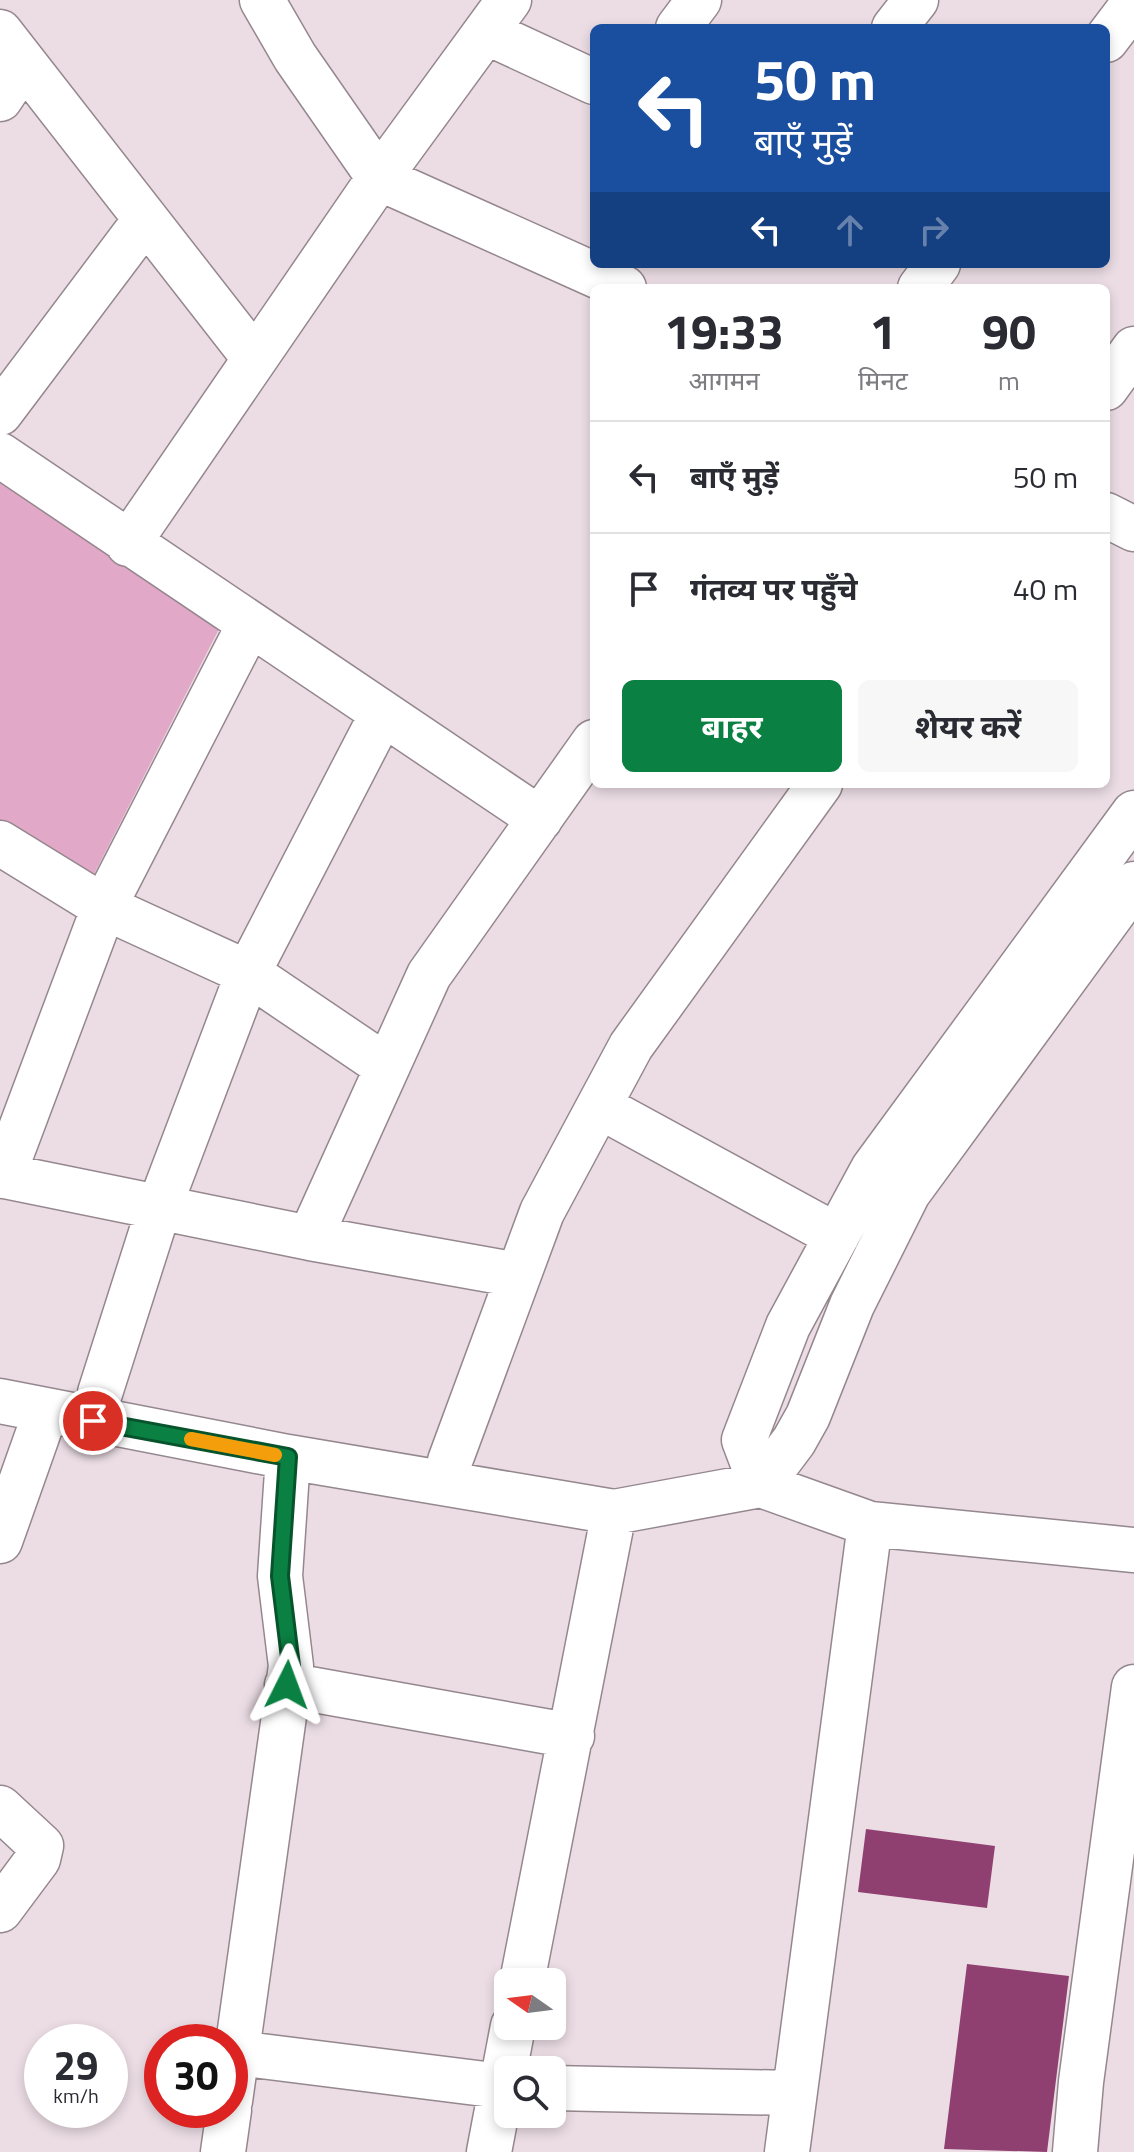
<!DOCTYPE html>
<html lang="hi">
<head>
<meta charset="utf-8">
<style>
  :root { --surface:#fff; --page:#f7f7f7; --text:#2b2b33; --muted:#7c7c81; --line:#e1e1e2; --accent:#0b8043 }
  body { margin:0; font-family:"Titillium Web","Noto Sans Devanagari",sans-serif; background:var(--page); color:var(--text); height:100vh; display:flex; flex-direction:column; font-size:30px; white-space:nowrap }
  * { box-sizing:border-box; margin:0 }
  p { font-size:26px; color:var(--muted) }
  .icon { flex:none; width:44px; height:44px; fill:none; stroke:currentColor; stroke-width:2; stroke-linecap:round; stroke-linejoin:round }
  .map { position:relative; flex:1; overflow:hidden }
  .sheet { position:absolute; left:590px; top:284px; width:520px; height:504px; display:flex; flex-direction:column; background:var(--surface); border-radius:12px; box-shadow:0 4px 12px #0003 }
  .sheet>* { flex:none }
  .top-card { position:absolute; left:590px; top:24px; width:520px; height:244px; border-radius:12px; box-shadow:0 4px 12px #0003; background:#1a4fa0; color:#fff; overflow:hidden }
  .needle { width:52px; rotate:284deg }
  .controls { position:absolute; left:494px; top:1968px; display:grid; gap:16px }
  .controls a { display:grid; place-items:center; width:72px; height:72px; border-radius:12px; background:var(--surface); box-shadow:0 4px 12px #0003; font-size:40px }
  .speed { position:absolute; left:24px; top:2024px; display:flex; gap:16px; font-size:40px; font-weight:700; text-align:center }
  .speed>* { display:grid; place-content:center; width:104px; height:104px; border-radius:50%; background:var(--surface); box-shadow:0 4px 12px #0003; line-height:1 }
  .speed small { font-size:20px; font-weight:400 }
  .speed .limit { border:12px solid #d22; background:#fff; color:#111 }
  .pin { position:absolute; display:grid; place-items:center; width:68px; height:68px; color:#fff; margin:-34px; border:4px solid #fff; border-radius:50%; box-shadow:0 2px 8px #0007 }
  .me { position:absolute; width:88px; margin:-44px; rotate:3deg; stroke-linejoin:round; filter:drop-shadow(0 0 6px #0008) }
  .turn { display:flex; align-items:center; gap:28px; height:168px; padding:0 32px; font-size:36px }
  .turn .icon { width:104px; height:104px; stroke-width:2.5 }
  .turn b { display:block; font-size:56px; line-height:68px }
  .lanes { display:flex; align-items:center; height:76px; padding:0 32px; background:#0003; justify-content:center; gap:40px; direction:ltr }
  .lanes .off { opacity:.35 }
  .eta { display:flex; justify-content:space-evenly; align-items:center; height:136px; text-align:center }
  .eta b { font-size:48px; font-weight:700; line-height:56px }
  .primary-button { display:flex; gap:16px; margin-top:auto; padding:16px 32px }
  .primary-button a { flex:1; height:92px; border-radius:12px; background:var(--accent); color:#fff; font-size:32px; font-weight:700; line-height:92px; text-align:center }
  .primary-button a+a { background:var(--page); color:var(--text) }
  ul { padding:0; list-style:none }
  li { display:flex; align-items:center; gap:24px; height:112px; padding:0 32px; border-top:2px solid var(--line) }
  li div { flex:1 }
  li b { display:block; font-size:30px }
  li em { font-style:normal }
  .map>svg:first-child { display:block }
  .green { fill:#e1a8c7 }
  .building { fill:#8f4071 }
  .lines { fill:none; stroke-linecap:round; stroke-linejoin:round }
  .minor-casing { stroke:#95878e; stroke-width:47 }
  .minor { stroke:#fff; stroke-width:44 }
  .route-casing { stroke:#07532c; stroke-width:20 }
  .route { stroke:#0b8043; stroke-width:14 }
  .slow { stroke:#f59e0b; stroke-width:14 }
</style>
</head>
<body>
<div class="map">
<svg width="1134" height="2152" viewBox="0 0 1134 2152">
  <rect width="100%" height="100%" fill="#ecdde5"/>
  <path class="green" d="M0 473 222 623 90 882 0 825Z"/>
  <path class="building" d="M866 1829 995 1846 987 1908 858 1892Z
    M967 1964 1069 1976 1047 2152 944 2149Z"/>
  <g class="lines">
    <g class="minor-casing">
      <path id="minor" d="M262 0 295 57 379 178 624 288
        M678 28 699 0
        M894 28 916 0
        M0 32 255 359
        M486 32 594 82
        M1106 40 1134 3
        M0 99 24 63
        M920 288 938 264
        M1106 388 1134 349
        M0 413 146 219
        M0 455 540 819
        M1106 515 1134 529
        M128 544 379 178 509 0
        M0 843 104 907 248 973 387 1067
        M599 1106 837 1236
        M0 1175 310 1238 518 1275
        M3 1176 104 907 249 625
        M310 1238 429 975 594 742
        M100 1393 159 1208 248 973 382 714
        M0 1401 288 1457 614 1512 761 1485 870 1524 787 2152
        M450 1461 542 1212 631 1046 820 784
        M761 1485 744 1440 788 1326 873 1169 1134 813
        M761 1485 794 1441 808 1416 852 1305 908 1193 1134 884
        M870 1524 1134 1550
        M0 1541 46 1411
        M287 1685 572 1736
        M0 1808 41 1846 38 1859 0 1910
        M522 1982 614 1512
        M237 2053 508 2087
        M552 2088 794 2093
        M230 2101 291 1666 280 1576 288 1457
        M223 2152 229 2110
        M489 2152 513 2026
        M1075 2152 1081 2082 1134 1687"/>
    </g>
    <use href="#minor" class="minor"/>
  </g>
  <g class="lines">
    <g class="route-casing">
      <path id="route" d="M93 1421 288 1457 280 1576 291 1666 287 1685"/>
    </g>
    <use href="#route" class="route"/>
    <path class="slow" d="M191 1439 275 1455"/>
  </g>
</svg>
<div class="controls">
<a><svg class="needle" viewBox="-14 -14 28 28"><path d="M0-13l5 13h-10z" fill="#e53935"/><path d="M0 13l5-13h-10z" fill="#7c7c81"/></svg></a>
<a><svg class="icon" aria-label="search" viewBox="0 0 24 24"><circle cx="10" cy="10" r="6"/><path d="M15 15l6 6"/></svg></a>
</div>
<div class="speed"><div>29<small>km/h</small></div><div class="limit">30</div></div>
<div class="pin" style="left:93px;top:1421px;background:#d93025"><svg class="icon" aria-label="arrive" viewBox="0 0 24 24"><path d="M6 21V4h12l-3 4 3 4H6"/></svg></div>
<svg class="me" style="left:287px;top:1685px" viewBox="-20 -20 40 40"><path d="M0-17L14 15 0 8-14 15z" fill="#0b8043" stroke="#fff" stroke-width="4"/></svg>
<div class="top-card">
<div class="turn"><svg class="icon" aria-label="left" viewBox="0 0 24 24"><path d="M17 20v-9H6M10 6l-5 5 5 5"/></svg><div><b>50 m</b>बाएँ मुड़ें</div></div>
<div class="lanes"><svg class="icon" aria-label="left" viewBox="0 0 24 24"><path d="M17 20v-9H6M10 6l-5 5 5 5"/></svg><svg class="icon off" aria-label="ahead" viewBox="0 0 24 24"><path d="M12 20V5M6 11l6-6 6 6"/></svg><svg class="icon off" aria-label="right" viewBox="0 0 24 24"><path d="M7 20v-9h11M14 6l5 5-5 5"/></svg></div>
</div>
<section class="sheet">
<div class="eta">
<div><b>19:33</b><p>आगमन</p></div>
<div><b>1</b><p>मिनट</p></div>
<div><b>90</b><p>m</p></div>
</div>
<ul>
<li><svg class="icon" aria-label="left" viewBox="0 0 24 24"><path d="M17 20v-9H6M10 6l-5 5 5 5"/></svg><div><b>बाएँ मुड़ें</b></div><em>50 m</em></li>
<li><svg class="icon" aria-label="arrive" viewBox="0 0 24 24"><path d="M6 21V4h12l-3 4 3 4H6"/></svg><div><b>गंतव्य पर पहुँचे</b></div><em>40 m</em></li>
</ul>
<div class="primary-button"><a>बाहर</a><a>शेयर करें</a></div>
</section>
</div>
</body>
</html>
